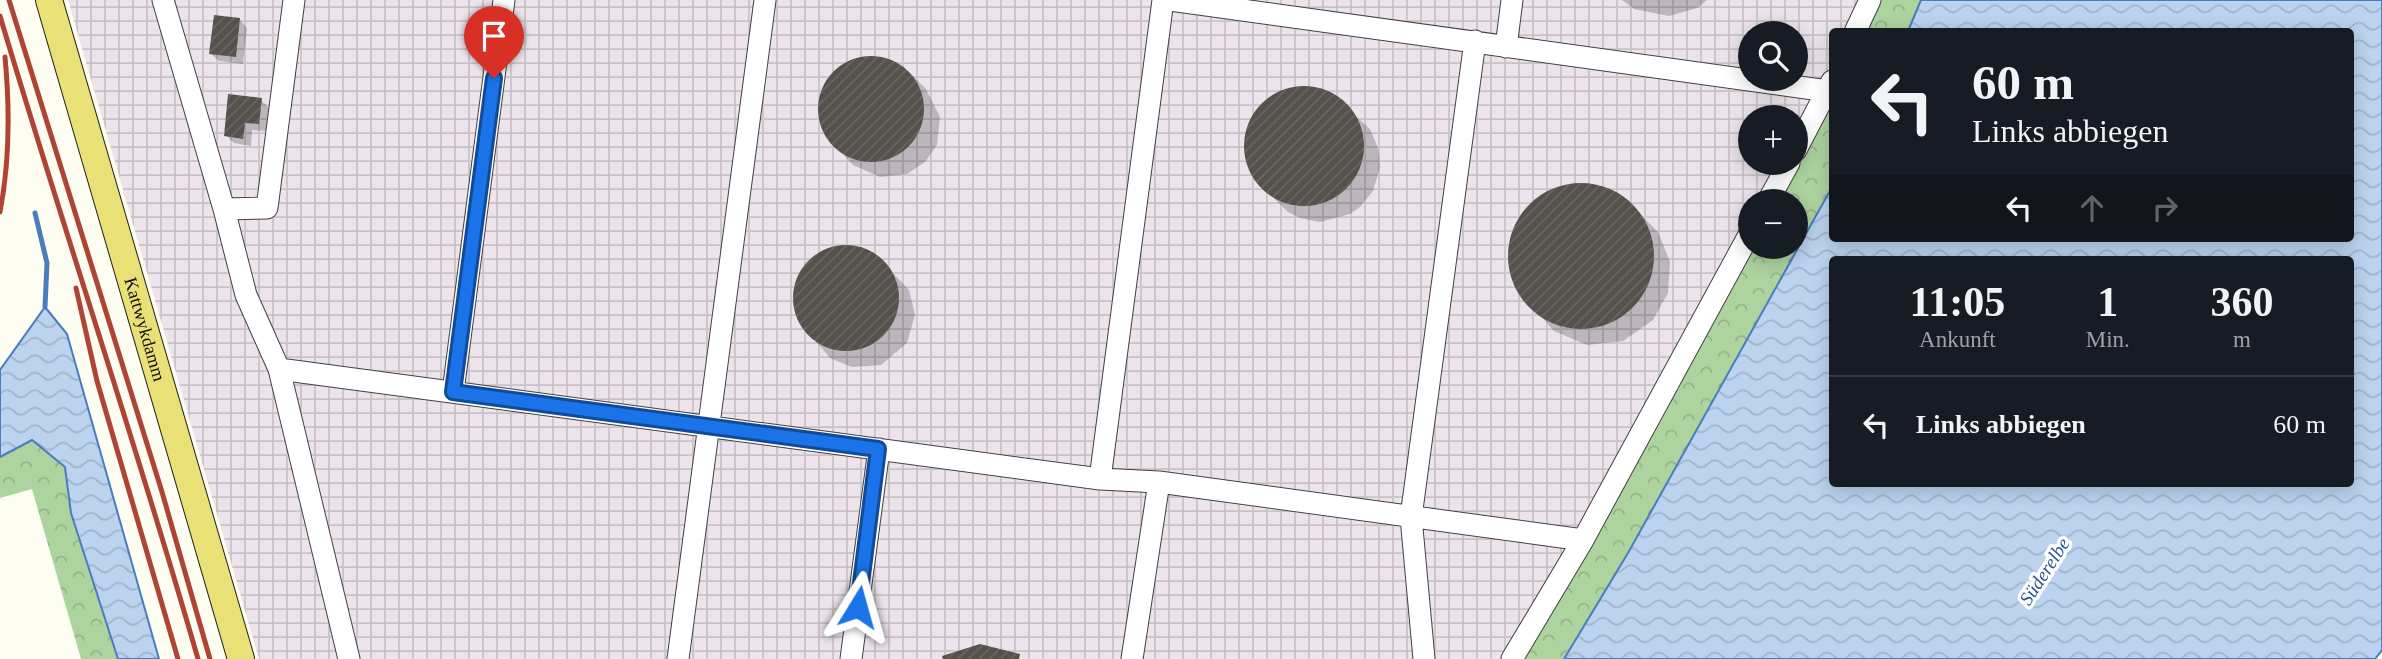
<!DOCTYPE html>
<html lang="de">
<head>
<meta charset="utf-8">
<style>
  :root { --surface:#171b24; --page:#242831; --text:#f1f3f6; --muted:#9ea1a6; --line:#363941 }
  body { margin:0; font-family:Georgia,serif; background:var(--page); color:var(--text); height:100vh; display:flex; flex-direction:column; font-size:26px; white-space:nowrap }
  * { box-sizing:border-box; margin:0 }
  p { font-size:23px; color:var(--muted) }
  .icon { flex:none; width:38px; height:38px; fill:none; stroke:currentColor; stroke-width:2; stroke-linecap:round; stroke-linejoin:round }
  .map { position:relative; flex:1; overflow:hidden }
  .sheet { position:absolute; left:1829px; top:256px; width:525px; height:231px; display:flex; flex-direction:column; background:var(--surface); border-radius:7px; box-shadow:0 4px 18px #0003 }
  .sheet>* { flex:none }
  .guide { position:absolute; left:1829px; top:28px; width:525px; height:214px; border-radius:7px; box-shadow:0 4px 18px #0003; background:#171b24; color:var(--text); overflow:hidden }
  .fabs { position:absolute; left:1738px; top:21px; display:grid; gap:14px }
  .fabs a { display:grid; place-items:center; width:70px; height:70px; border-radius:50%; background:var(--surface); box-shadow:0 4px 18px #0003; font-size:35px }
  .pin { position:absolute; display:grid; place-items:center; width:60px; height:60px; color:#fff; margin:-72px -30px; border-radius:50% 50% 50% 0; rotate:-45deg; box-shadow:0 0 7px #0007 }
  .pin .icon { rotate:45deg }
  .me { position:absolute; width:77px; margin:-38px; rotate:8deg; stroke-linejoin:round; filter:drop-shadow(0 0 5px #0008) }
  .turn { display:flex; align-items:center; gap:24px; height:147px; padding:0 28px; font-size:32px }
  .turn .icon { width:91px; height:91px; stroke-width:2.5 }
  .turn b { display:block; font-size:49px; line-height:60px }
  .lanes { display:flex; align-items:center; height:66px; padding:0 28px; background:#0003; justify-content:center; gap:35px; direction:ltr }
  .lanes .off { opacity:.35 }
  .eta { display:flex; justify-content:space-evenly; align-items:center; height:119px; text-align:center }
  .eta b { font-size:42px; font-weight:700; line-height:49px }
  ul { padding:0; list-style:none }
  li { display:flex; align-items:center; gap:21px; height:98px; padding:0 28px; border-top:2px solid var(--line) }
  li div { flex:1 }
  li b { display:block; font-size:26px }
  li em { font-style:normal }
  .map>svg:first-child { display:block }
  .industrial { fill:url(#industrial-grid); fill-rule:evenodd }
  .forest { fill:url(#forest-crowns) }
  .water { fill:url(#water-waves); stroke:#4a7cbe; stroke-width:2; fill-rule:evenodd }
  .shadow { fill:#0003 }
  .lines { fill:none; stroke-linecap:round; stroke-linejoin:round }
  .stream { stroke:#4a7cbe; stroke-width:5 }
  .building { fill:url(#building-hatch) }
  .minor-casing { stroke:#414141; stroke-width:23 }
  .major-casing { stroke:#1f1f1f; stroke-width:28 }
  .minor { stroke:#fff; stroke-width:21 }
  .major { stroke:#e9e175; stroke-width:26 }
  .rail { stroke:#af4435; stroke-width:5 }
  .route-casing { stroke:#114b97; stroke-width:18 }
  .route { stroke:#1a73e8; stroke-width:12 }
  .labels { text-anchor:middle; stroke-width:7; stroke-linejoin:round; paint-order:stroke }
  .street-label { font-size:18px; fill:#0e0e0e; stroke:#fff }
  .water-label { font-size:19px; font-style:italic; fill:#255092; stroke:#fff }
</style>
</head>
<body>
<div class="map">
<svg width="2382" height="659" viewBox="0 0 2382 659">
  <defs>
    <pattern id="industrial-grid" width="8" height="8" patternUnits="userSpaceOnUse" patternTransform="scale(1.75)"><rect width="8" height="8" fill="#ece3eb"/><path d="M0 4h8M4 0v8" fill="none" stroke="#c9c2c8"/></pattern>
    <pattern id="forest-crowns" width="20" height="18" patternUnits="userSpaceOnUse" patternTransform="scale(1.75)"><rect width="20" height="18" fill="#add39f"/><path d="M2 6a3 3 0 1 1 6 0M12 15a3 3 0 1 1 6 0" fill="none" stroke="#94b488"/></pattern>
    <pattern id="water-waves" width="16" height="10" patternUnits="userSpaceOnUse" patternTransform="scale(1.75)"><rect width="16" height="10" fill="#bbd3ef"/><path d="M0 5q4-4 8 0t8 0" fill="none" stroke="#a0b4cc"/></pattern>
    <pattern id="building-hatch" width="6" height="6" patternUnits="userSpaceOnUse" patternTransform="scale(1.75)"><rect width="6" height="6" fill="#55514c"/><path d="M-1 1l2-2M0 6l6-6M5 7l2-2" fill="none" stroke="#696561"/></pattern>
  </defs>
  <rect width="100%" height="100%" fill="#fdfdf1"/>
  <path class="industrial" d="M68 0H1878L1863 31 1832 32V94L1775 201H1750V247L1592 536 1521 659H259ZM1750 33H1796V79H1750ZM1750 117H1796V163H1750Z"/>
  <path class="forest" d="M1878 0H1921L1908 31 1863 32Z
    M1832 94V187L1628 553 1564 659H1521L1750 247H1796V201H1774Z
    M32 440 65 467 71 513 118 659H81L32 489 0 498V457Z"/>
  <path class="water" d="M1921 0H2382V650L2375 659H1564L1628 553 1832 187V238H2350V32L1908 31ZM1832 259H2350V483H1832Z
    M45 307 67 334 159 659H118L71 513 65 467 32 440 0 457V370Z"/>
  <path class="shadow" d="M1622 0H1707L1697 8 1669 16 1634 9Z
    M240 20 247 28 243 64 219 61 211 54Z
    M881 57 910 73 926 89 940 117 937 145 925 162 907 174 880 177 853 165 825 134 819 107 832 74 853 59Z
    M1301 87 1330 93 1370 129 1378 148 1380 167 1373 191 1360 207 1350 214 1320 222 1300 218 1288 212 1256 181 1251 171 1246 151V135L1253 116 1263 103 1280 92Z
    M261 100 269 108 267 131 252 130 251 146 234 143 226 135Z
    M1583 184 1614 191 1641 215 1658 232 1670 262 1668 293 1653 320 1623 341 1587 345 1554 331 1515 287 1509 253 1519 218 1544 194Z
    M853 246 875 254 909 290 915 315 907 343 881 365 852 367 830 358 797 319 794 288 805 265 828 248Z"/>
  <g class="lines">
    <path class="stream" d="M35 213 47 263 45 307"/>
  </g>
  <path class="building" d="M214 15 240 18 236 57 209 54Z
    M818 109a53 53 0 1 1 106 0a53 53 0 1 1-106 0Z
    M1244 146a60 60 0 1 1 120 0a60 60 0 1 1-120 0Z
    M228 94 262 98 259 124 245 123 243 139 224 136Z
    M1508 256a73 73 0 1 1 146 0a73 73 0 1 1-146 0Z
    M793 298a53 53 0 1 1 106 0a53 53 0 1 1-106 0Z
    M980 644 1020 654 1019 659H943L942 656Z"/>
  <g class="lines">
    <g class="minor-casing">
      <path id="minor" d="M163 0 224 209 267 208 294 0
        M1170 0 1828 91
        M1855 32 1870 0
        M1506 47 1512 0
        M1796 150 1832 81
        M1768 201 1789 163
        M224 209 246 295 279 369 349 659
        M279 369 1100 479 1159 482 1583 540
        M453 392 504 0
        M1100 479 1163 0
        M678 659 765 0
        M851 659 879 449
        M1132 659 1159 482
        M1424 659 1411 517 1475 41
        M1512 659 1583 540 1750 233"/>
    </g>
    <g class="major-casing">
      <g id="major">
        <path id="s1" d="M49 0 241 659"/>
      </g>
    </g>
    <use href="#minor" class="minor"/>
    <use href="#major" class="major"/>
    <path class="rail" d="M9 0 162 492 210 659
      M0 16C64 231 136 443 198 659
      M0 212C10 160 10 110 5 57
      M76 288 97 381 178 659"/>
  </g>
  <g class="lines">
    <g class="route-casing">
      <path id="route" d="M494 78 453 392 878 449 858 607"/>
    </g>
    <use href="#route" class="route"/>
  </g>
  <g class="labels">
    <g class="street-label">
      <text dy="6" stroke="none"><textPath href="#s1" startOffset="343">Kattwykdamm</textPath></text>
    </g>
    <g class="water-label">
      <text transform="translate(2044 571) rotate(-57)" y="7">Süderelbe</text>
    </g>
  </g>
</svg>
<div class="fabs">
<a><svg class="icon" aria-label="search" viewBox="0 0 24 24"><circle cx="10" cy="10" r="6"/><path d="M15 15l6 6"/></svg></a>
<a>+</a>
<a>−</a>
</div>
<div class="pin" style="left:494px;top:78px;background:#d93025"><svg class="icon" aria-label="arrive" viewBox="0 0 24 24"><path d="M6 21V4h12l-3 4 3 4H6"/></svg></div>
<svg class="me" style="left:858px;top:607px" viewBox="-20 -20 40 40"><path d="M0-17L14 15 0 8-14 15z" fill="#1a73e8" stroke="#fff" stroke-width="4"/></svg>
<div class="guide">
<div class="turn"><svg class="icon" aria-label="left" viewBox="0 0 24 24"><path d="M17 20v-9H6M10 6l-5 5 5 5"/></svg><div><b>60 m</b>Links abbiegen</div></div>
<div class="lanes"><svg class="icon" aria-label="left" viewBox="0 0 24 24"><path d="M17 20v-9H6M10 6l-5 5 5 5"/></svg><svg class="icon off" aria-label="ahead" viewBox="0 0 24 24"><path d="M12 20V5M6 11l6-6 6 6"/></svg><svg class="icon off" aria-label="right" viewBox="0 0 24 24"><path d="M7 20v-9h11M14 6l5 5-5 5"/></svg></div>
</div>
<section class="sheet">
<div class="eta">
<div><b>11:05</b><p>Ankunft</p></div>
<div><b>1</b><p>Min.</p></div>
<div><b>360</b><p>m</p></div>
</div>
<ul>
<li><svg class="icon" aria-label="left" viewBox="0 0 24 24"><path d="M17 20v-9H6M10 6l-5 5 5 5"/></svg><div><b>Links abbiegen</b></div><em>60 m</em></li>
</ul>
</section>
</div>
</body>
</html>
